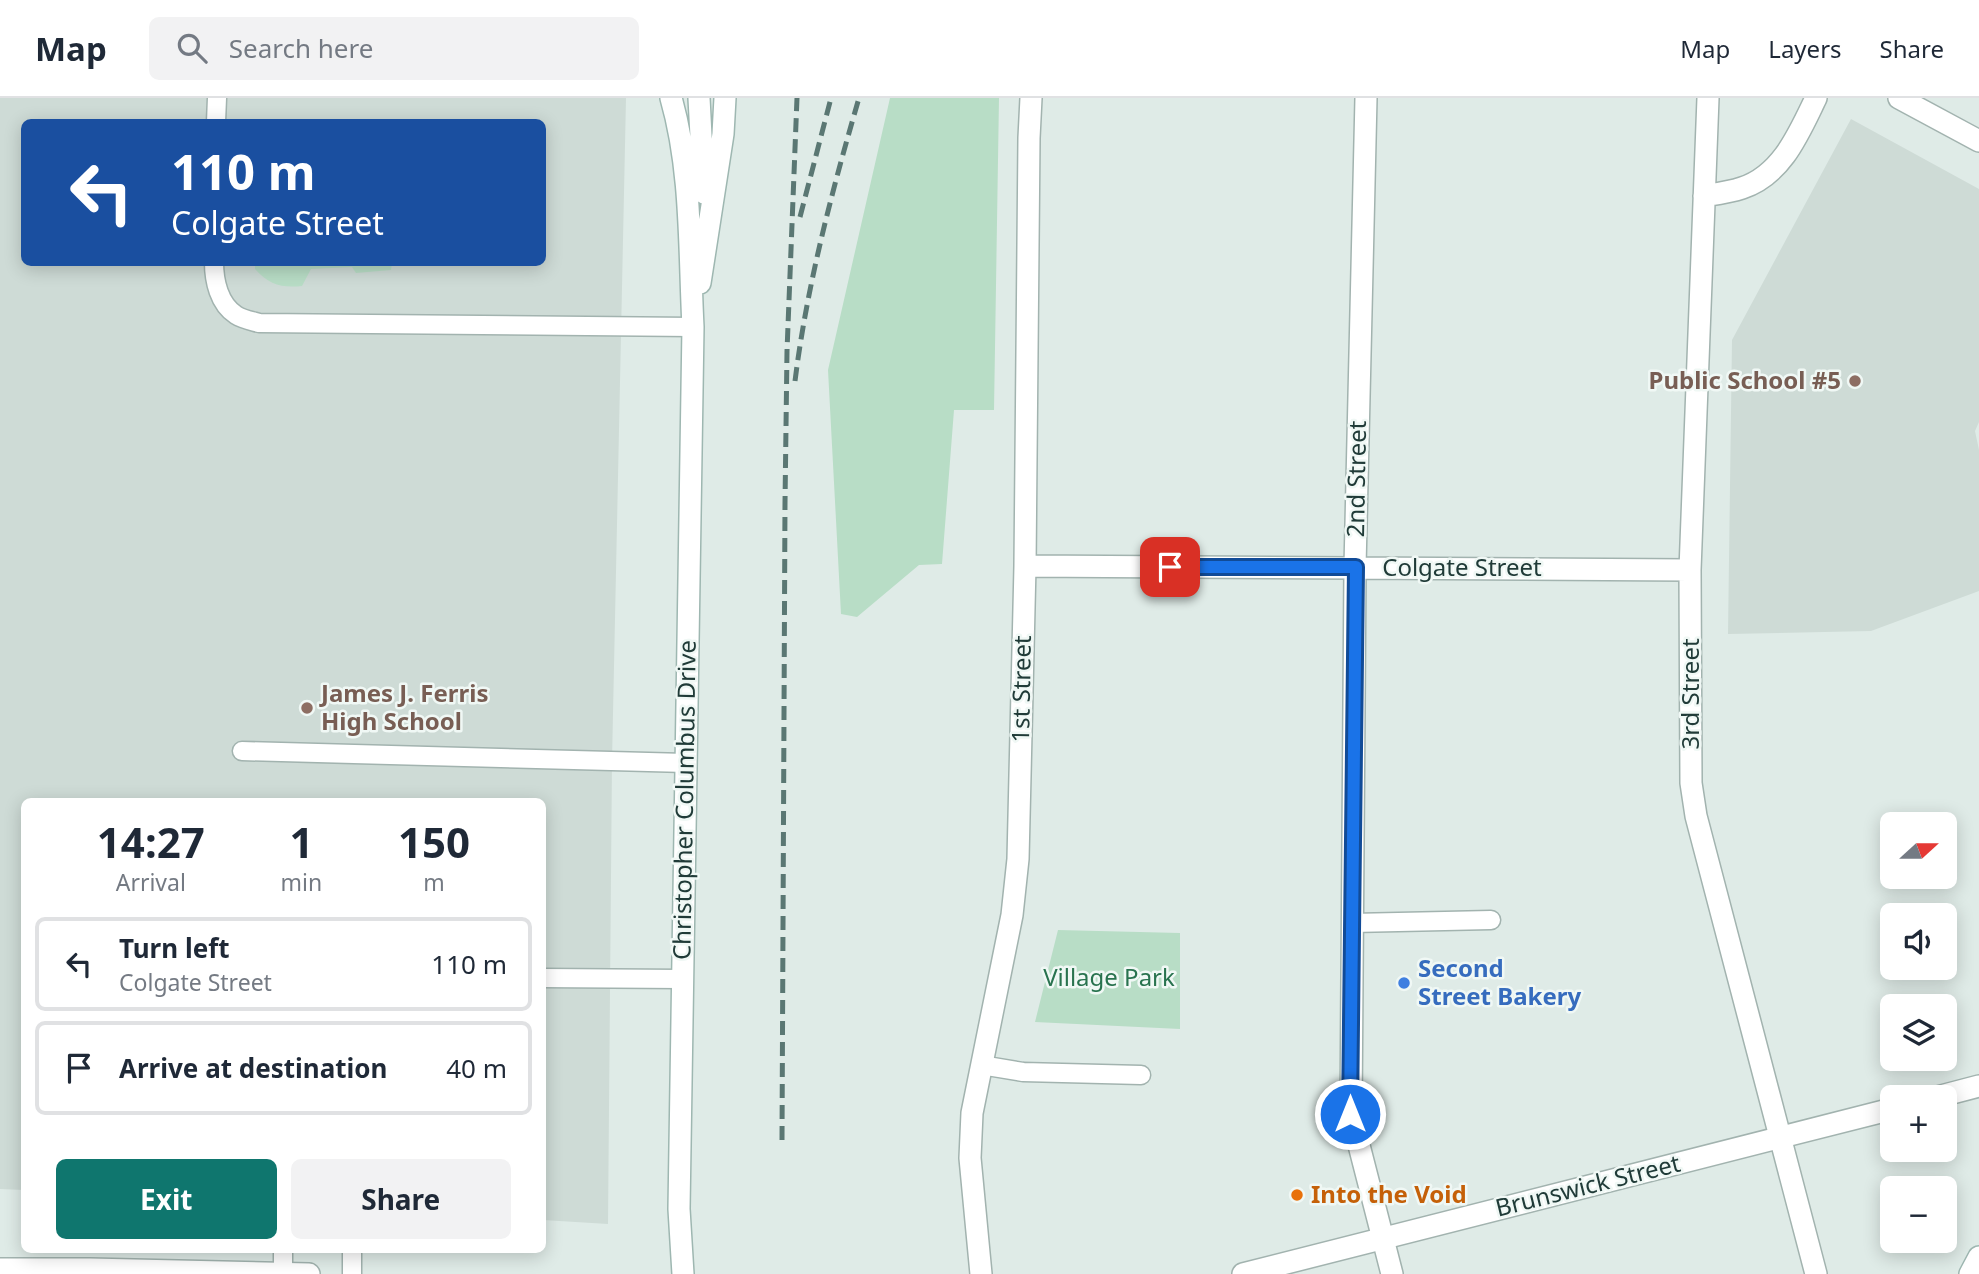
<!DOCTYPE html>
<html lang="en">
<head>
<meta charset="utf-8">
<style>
  :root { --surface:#fff; --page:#f2f2f3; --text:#1f2937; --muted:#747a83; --line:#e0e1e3; --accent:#0f766e }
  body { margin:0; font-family:"Noto Sans",sans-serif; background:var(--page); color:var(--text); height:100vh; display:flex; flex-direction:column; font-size:26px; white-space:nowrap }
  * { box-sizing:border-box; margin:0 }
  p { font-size:23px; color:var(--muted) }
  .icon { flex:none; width:38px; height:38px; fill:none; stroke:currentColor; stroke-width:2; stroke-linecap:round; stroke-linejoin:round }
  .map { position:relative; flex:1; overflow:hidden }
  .drawer { position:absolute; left:21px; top:700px; width:525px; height:455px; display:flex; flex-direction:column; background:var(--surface); border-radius:10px; box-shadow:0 4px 18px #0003 }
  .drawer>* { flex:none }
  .guide { position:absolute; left:21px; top:21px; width:525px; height:147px; border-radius:10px; box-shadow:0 4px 18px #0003; background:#1a4fa0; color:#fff; overflow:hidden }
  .needle { width:46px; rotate:69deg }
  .buttons { position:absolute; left:1880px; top:714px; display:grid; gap:14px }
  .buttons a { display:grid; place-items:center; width:77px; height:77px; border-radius:10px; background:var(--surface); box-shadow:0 4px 18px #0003; font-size:35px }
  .pin { position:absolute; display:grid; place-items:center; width:60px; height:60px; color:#fff; margin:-30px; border-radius:14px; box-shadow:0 4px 10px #0006 }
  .me { position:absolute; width:77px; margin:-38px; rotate:0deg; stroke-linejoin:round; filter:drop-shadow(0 0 5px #0008) }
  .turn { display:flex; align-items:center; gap:24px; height:147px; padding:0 35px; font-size:32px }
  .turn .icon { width:91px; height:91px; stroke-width:2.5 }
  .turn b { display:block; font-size:49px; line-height:60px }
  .eta { display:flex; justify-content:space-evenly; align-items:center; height:119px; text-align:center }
  .eta b { font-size:42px; font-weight:700; line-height:49px }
  .action { display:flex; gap:14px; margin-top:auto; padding:14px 35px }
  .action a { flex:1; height:80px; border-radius:10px; background:var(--accent); color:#fff; font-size:28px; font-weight:700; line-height:80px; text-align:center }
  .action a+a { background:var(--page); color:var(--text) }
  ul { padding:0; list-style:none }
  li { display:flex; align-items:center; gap:21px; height:94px; margin:0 14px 10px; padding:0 21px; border:4px solid var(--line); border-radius:10px }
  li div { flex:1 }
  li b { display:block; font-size:26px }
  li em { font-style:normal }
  header { display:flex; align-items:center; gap:42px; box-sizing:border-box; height:98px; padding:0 35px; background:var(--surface); border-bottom:2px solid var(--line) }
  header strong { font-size:33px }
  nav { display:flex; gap:38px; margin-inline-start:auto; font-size:24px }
  .search { width:490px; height:63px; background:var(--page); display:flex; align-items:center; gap:18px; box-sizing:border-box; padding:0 24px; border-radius:10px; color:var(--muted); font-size:26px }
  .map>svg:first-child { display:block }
  .built { fill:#cedbd6; fill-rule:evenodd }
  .green { fill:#b8ddc6 }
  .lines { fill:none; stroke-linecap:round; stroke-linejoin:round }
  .service-casing { stroke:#a2b3af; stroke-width:21 }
  .minor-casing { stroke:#a2b3af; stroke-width:24 }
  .tertiary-casing { stroke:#a2b3af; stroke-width:24 }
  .secondary-casing { stroke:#9eb7b1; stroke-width:24 }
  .service { stroke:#fff; stroke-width:18 }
  .minor { stroke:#fff; stroke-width:21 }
  .tertiary { stroke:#fff; stroke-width:21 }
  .secondary { stroke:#fff; stroke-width:21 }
  .rail { stroke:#5a7773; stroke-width:5; stroke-dasharray:14 7; stroke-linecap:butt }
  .route-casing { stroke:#114b97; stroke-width:18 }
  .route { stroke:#1a73e8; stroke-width:12 }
  .education-dot { fill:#8d6e63; stroke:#f0f8f5; stroke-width:2.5 }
  .shop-dot { fill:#3f7fe0; stroke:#f0f8f5; stroke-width:2.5 }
  .food-dot { fill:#e8710a; stroke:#f0f8f5; stroke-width:2.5 }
  .labels { text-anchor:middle; stroke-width:5; stroke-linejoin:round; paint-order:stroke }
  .education-label { font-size:24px; font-weight:bold; fill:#785e54; stroke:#f0f8f5; text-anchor:end }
  .street-label { font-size:24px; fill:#203b38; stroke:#f0f8f5 }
  .shop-label { font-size:24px; font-weight:bold; fill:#366cbe; stroke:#f0f8f5; text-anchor:start }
  .park-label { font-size:24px; fill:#29734f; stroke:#f0f8f5 }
  .food-label { font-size:24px; font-weight:bold; fill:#c56008; stroke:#f0f8f5; text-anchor:start }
</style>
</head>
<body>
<header>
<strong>Map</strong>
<div class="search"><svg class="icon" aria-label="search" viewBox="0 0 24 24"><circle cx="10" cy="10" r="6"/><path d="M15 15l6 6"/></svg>Search here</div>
<nav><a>Map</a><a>Layers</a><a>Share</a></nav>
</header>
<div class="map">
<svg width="1979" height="1176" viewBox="0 0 1979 1176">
  <rect width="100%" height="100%" fill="#dfebe7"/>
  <path class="built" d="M0 0H626L612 663 608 1126 543 1122 542 704H24V1092L0 1091ZM24 24H542V164H24Z
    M1851 21 1979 91V324L1975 333 1979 352V493L1871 533 1728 536 1732 242Z"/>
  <path class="green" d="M890 0H999L994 312H954L942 466 919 467 857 519 841 516 828 272Z
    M255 165V164L392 165 391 172 356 175 352 169 311 171 302 188C282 190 269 187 255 171Z
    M1058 832 1180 835V931L1035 924Z"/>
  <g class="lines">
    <g class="service-casing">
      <path id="service" d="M216 24 217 0
        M214 164C214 183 219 206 236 217 242 221 252 223 259 225L693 229
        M242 653 686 665
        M1352 825 1491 822
        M542 880 682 881
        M981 967 1023 974 1141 977
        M283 1176V1152
        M352 1176V1152"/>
    </g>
    <g class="minor-casing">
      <path id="minor" d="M1366 0 1355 469 1351 1016 1392 1176
        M1708 0 1690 472 1691 685 1696 718 1816 1176
        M1899 0 1979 43
        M1704 98C1716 96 1730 94 1742 90 1782 77 1799 35 1816 0
        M1025 468 1690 472
        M981 1176 970 1060 972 1015 1012 817 1018 761 1025 468 1029 40 1031 0"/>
    </g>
    <g class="tertiary-casing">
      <path id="tertiary" d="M1937 999 1979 988
        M0 1171H90L309 1176
        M1243 1176 1892 1011"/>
    </g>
    <g class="secondary-casing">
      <path id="secondary" d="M671 0C692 73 689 153 693 229L679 1111 683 1176
        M699 0 704 95
        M700 185 723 36 725 0
        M1970 1176 1979 1159"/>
    </g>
    <use href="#service" class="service"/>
    <use href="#minor" class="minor"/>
    <use href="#tertiary" class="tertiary"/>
    <use href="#secondary" class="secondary"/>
    <path class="rail" d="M800 119 831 0
      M795 283C807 187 832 93 859 0
      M782 1042 785 405 787 253 797 0"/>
  </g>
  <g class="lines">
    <g class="route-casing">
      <path id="route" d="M1170 469H1356L1350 1016"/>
    </g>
    <use href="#route" class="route"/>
  </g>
  <g class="education-dot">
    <circle cx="1855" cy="283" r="7"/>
    <circle cx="307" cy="610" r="7"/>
  </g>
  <circle class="shop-dot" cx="1404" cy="885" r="7"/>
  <circle class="food-dot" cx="1297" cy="1097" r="7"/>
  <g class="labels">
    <g class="education-label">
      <text x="1841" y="291">Public School #5</text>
      <text x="321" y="604" text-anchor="start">James J. Ferris<tspan x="321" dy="28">High School</tspan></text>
    </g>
    <g class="street-label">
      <text transform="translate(1357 381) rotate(-89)" y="8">2nd Street</text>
      <text x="1462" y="478">Colgate Street</text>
      <text transform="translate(1022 591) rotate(-89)" y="8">1st Street</text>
      <text transform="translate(1691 596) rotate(-90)" y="8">3rd Street</text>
      <text transform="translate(685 702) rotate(-89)" y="8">Christopher Columbus Drive</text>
      <text transform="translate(1588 1088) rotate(-14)" y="8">Brunswick Street</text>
    </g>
    <g class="shop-label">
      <text x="1418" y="879">Second<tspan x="1418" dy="28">Street Bakery</tspan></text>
    </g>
    <g class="park-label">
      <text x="1109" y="888">Village Park</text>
    </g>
    <g class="food-label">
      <text x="1311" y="1105">Into the Void</text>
    </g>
  </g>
</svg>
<div class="buttons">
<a><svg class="needle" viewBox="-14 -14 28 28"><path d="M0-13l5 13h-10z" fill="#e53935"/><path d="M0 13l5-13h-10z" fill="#747a83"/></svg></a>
<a><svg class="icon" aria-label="sound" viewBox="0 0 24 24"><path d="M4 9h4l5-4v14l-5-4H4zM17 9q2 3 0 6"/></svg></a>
<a><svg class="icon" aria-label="layers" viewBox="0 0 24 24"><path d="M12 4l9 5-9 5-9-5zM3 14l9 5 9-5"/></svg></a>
<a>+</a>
<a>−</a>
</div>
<div class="pin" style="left:1170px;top:469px;background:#d93025"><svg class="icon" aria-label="arrive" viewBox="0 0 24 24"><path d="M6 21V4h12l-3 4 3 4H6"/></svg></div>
<svg class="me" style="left:1350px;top:1016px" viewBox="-20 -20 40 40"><circle r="17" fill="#1a73e8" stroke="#fff" stroke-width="3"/><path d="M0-11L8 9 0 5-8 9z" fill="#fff"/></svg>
<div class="guide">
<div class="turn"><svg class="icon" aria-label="left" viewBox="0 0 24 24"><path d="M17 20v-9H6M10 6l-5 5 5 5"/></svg><div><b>110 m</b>Colgate Street</div></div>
</div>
<section class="drawer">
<div class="eta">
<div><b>14:27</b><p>Arrival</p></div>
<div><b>1</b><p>min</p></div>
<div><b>150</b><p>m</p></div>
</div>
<ul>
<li><svg class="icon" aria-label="left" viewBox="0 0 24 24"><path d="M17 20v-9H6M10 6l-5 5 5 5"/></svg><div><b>Turn left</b><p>Colgate Street</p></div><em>110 m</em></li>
<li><svg class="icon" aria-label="arrive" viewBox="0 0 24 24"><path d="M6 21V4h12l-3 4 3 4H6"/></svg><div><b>Arrive at destination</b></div><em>40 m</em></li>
</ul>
<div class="action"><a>Exit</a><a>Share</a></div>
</section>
</div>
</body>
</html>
